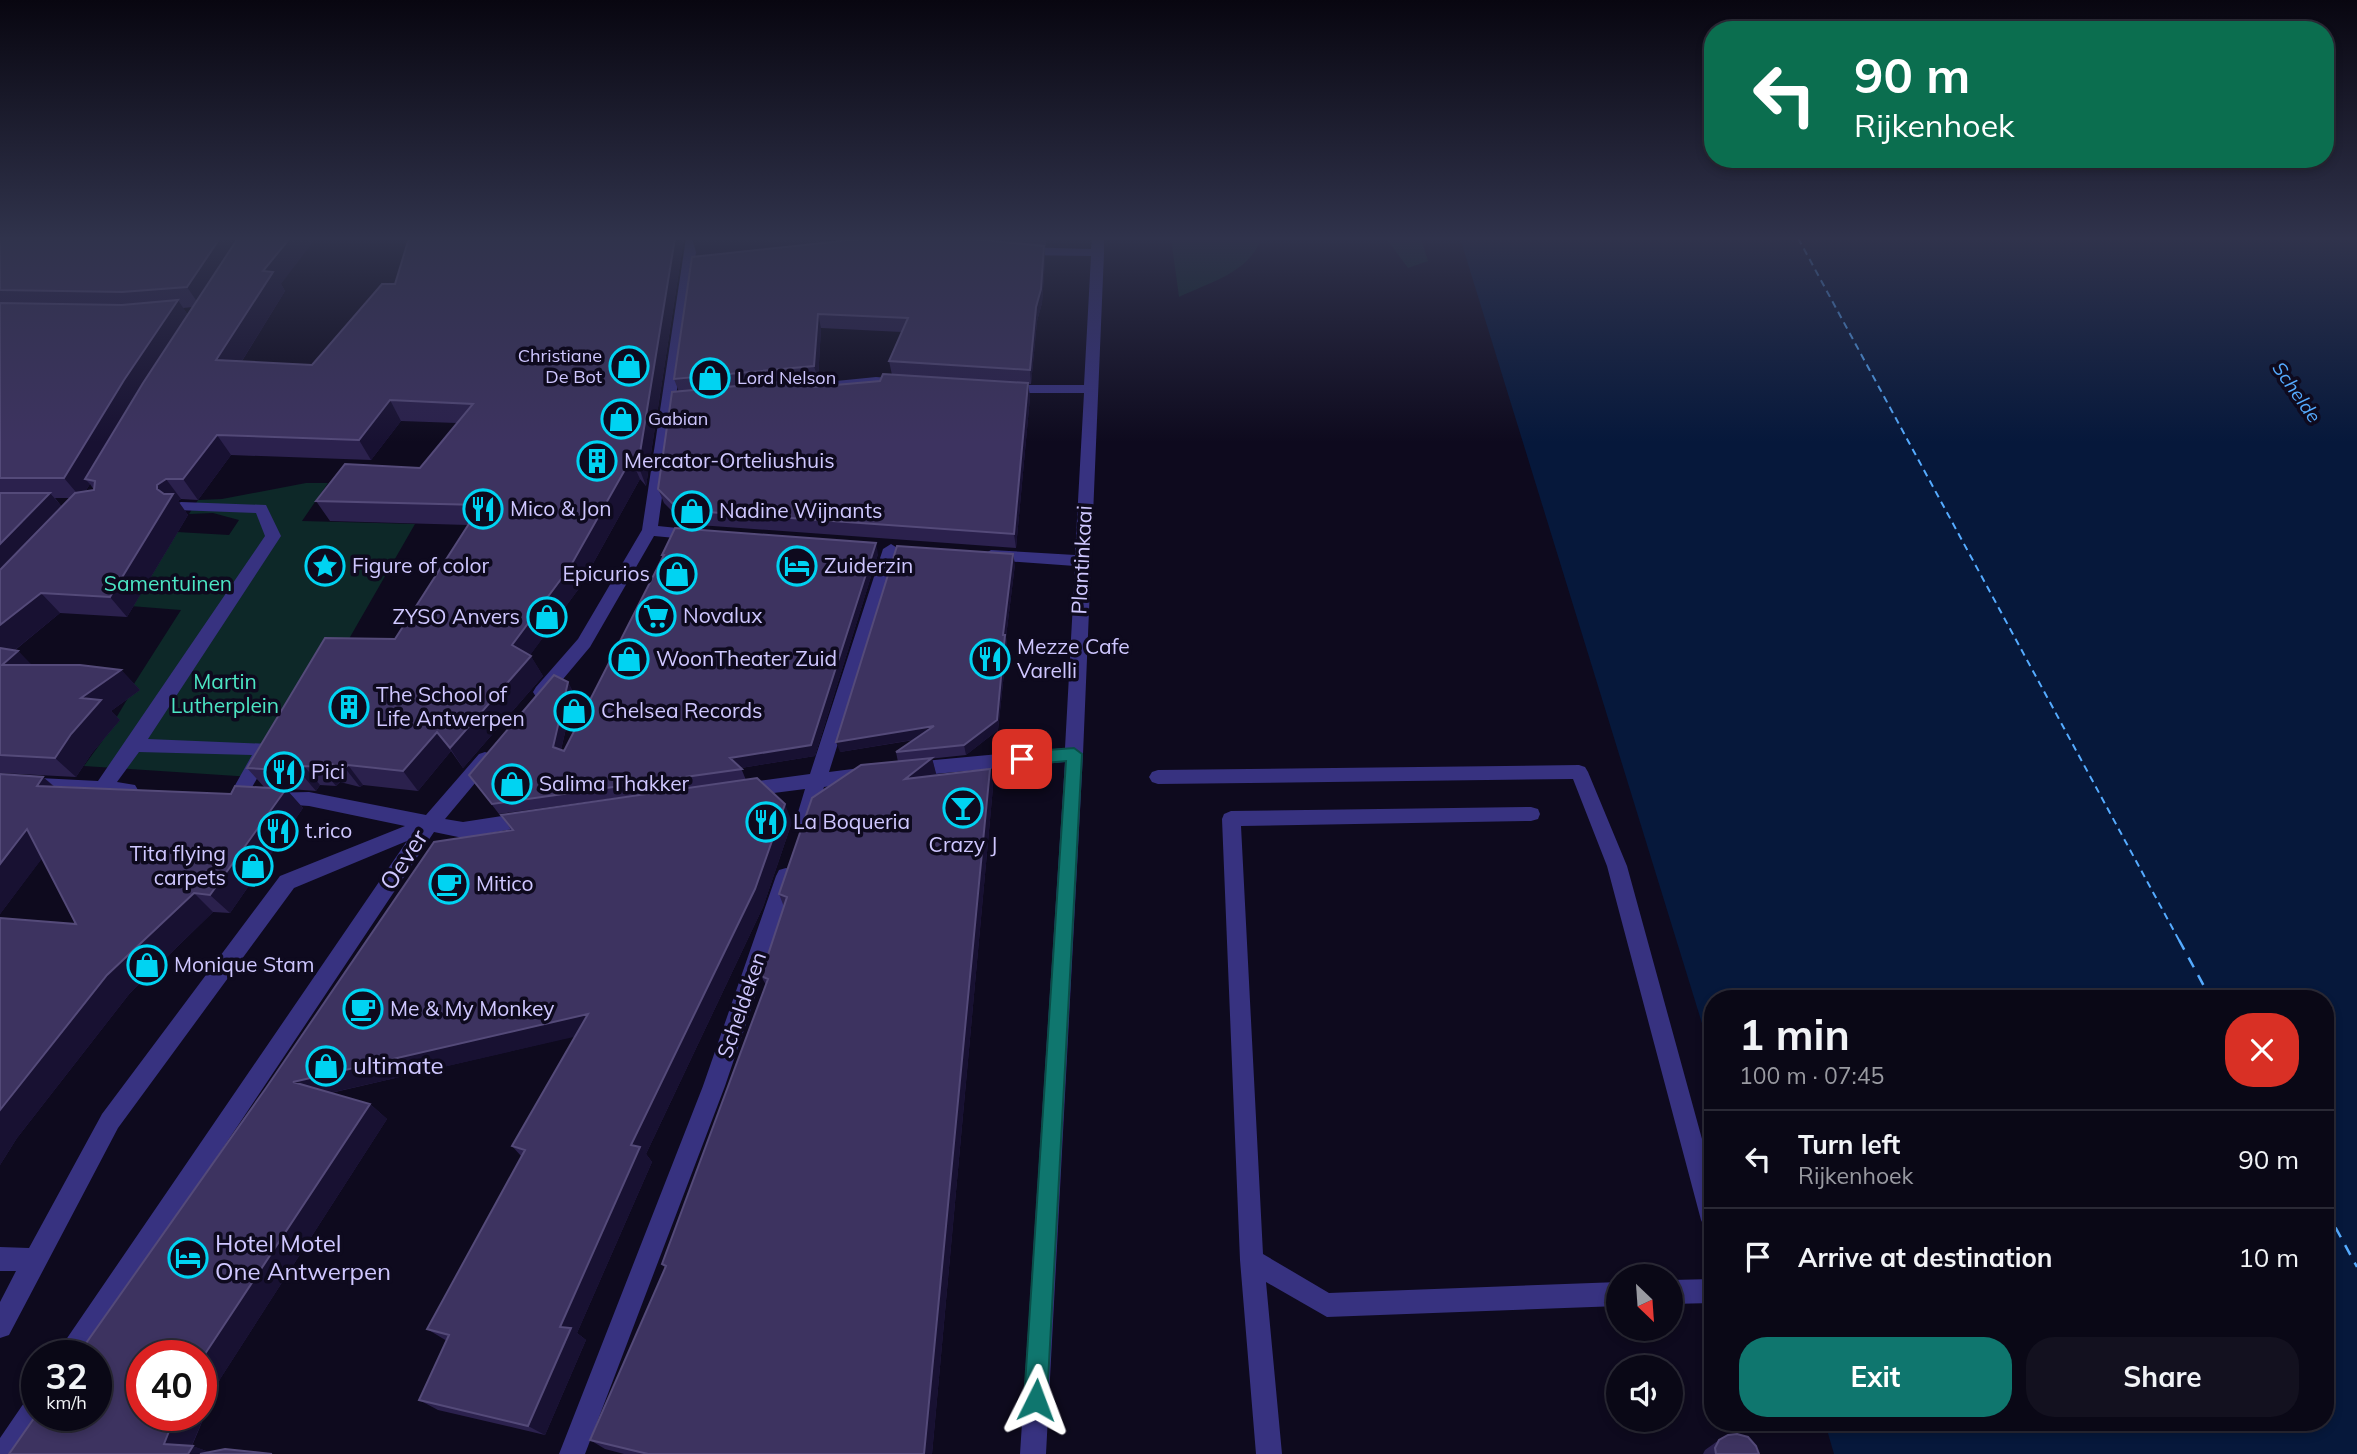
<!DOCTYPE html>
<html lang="en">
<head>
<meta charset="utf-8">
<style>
  :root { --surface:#0a0816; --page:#13111f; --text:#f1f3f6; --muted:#999aa1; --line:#2a2935; --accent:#0f766e }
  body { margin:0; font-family:Mulish,sans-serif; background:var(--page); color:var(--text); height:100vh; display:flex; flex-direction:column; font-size:26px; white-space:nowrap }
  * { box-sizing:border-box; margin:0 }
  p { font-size:23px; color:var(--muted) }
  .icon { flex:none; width:38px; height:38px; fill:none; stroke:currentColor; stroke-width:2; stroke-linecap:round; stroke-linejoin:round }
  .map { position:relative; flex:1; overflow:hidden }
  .panel { position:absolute; left:1704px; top:990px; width:630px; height:441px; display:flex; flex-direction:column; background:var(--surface); border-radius:28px; box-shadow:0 4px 10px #0003,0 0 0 2px var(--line) }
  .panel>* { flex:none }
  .hud { position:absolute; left:1704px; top:21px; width:630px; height:147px; border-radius:28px; box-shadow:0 4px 10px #0003,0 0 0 2px var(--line); background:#0b6e4f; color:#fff; overflow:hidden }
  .needle { width:46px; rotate:155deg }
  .buttons { position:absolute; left:1606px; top:1264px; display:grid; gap:14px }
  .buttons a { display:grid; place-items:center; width:77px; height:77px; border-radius:50%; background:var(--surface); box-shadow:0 4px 10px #0003,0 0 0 2px var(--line); font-size:35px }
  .speed { position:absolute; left:21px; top:1340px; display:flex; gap:14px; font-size:35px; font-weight:700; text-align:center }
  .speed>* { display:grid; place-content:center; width:91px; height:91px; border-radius:50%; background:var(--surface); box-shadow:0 4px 10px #0003,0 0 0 2px var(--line); line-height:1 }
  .speed small { font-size:18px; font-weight:400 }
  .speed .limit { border:10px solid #d22; background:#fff; color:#111 }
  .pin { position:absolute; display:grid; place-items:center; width:60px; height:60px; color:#fff; margin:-30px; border-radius:14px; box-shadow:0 4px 10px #0006 }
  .me { position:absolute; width:77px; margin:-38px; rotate:3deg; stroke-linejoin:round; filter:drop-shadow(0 0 5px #0008) }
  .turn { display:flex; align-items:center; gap:24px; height:147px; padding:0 35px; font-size:32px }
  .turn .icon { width:91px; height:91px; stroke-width:2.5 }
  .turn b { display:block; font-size:49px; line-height:60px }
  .round { display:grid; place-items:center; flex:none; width:74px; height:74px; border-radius:28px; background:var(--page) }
  .head { display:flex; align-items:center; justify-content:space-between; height:119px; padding:0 35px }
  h1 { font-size:42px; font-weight:700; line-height:52px }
  .cta { display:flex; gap:14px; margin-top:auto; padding:14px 35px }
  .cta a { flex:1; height:80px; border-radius:28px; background:var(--accent); color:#fff; font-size:28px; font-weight:700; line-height:80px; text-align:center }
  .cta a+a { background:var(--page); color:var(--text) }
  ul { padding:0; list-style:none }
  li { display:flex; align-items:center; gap:21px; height:98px; padding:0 35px; border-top:2px solid var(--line) }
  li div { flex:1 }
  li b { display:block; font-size:26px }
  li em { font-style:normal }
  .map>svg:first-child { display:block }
  .green { fill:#0d2828 }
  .water { fill:#06183b }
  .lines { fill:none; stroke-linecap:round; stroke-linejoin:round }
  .ferry-far1 { stroke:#55abff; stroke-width:2; stroke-dasharray:7 5; stroke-linecap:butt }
  .ferry { stroke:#55abff; stroke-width:2.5; stroke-dasharray:11 9; stroke-linecap:butt }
  .minor { fill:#373280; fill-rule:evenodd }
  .wall { fill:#2b214d; fill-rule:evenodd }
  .shaded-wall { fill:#181132 }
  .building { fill:#3d3360; stroke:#544a79; stroke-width:2 }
  .route { fill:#0f766e; stroke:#0a4d48; stroke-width:2 }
  .labels { text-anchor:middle; stroke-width:7; stroke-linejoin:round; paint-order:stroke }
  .far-poi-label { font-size:18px; fill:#cfc7ff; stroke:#0e0a1e; text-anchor:start }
  .far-water-label { font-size:19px; font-style:italic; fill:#55abff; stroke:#0e0a1e }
  .poi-label { font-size:21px; fill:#cfc7ff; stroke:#0e0a1e; text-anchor:start }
  .street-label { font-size:21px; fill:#cfc7ff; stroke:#0e0a1e }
  .park-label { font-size:21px; fill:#4ce6c4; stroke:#0e0a1e }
  .near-street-label { font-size:24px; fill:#cfc7ff; stroke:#0e0a1e }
  .near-poi-label { font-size:24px; fill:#cfc7ff; stroke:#0e0a1e; text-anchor:start }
</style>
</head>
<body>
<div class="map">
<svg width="2357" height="1454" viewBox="0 0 2357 1454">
  <rect width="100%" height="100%" fill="#0e0a1e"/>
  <path class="green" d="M1171 238H1261C1251 272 1208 283 1179 297Z
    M1386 238H1421L1428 261 1408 268Z
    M306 483H328L302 521 415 524 269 778 84 766 103 740 128 698H125L181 610 130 606 177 532 229 535 239 520 213 513 189 514 198 500 222 499Z"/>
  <path class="water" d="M1460 238H2357V1454H1834L1825 1423H2326V999H1713V1059Z"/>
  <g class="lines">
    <path class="ferry-far1" d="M1798 238 2180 942"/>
    <path class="ferry" d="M2179 940 2211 999
      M2326 1210 2357 1267"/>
    <path class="minor" d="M686 238H698L658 526 697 530 705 535 697 540 654 536 590 647 548 697H536L533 692 536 687 578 639 642 530Z
      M1092 238H1104V253L1083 754 1046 1454H1020L1065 762 913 776 907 774 904 769 907 764 913 762 1065 748 1075 566 991 560 983 555 991 550 1075 555 1084 393H1005L998 389 1005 385H1084L1091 256 1021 255 1015 251 1021 247 1091 249Z
      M876 377 903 379 910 383 903 387 876 385 806 392 799 388 806 384Z
      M181 502 266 505 281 536 148 739 271 744 274 749 244 801 238 803 232 801 229 796 252 755 139 752 117 782 135 785 138 790 135 795 129 797 0 790V776L98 781 265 536 256 513 176 510 174 507 176 504Z
      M891 544 899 549 829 772 868 767 874 769 877 774 874 779 868 781 824 787 812 824 805 827 798 824 796 819 805 789 743 797 737 795 734 790 737 785 743 783 810 774 883 549Z
      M485 752 491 754 494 759 491 764 445 819 463 822 528 812 535 815 537 820 535 825 463 838 434 832 84 1356H58L61 1347 407 841 294 888 118 1128 9 1335 0 1338V1302L16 1271H0V1247L29 1248 102 1114 280 876 405 826 309 806 267 803 264 798 267 793 309 792 426 815 479 754Z
      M1579 765 1585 767 1588 772 1627 866 1713 1179V1232L1705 1228 1701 1220 1607 866 1573 779 1158 784 1152 782 1149 777 1152 772 1158 770Z
      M1531 807 1538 809 1540 814 1538 819 1531 821 1241 826 1263 1254 1329 1293 1619 1282V1306L1327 1317 1266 1282 1282 1454H1256L1240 1260 1222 819 1224 814 1231 811Z
      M786 868 793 870 796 876 725 1086 585 1454H559L703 1086 776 876 779 870Z
      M1713 1279V1303L1671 1304V1280Z
      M37 1393V1416H45L19 1454H0V1438L28 1397Z"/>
  </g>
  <path class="wall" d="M0 238 281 284 285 291 242 361 312 365 395 284 409 238H684L646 486 640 479 580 587 530 655 543 676 463 768 451 751 418 791 363 785 360 787 340 782 336 786 320 785 316 791 264 787 247 768 395 639 468 525 330 521 316 501 420 468 457 423 401 421 371 460 231 455 198 500 181 499 178 501 188 515 127 617 60 613 14 651H18L31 665 121 670 140 690 111 711 120 720 92 753 76 777 0 773ZM193 307 188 315 183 308ZM90 484 94 490 85 492ZM55 498H70L62 507Z
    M692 238H1046V246H1044L1045 260 1042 303 1037 321 1031 384H1028L1030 397 1016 548 685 524 664 503 658 489 679 392 674 379 697 256ZM821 328 902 332 889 361 892 375 880 381 815 387 813 380H818Z
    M878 554 815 756 741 768 746 780 499 814 469 775 568 682 574 694 561 750 564 751 663 558 662 555Z
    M1015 564 1006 637 1007 645 998 730 966 755 909 761 932 758 936 775 990 769 993 787 932 1454H624L605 1449 590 1440 665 1268 662 1264 766 985 761 976 784 907 779 894 898 762 896 752 914 740 840 752Z
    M0 774 43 777 54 786 231 794 286 789 303 808 230 913 213 912 130 993 17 1138 0 1165V918L76 924 42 858 0 914Z
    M501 815 792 822 763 907 646 1154 652 1162 577 1333 586 1340 545 1435 438 1410 419 1400 447 1341 427 1329 522 1157 512 1146 575 1036 331 1093 370 1104 387 1119 220 1379 192 1446 209 1452 9 1454 512 831Z
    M1719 1440 1759 1454H1703L1705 1450Z"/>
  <path class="shaded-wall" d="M220 238H245L200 306 187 287Z
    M290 238H316L281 284 285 291 230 380 216 360 263 271Z
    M675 238H684L646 486 638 465Z
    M692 238H877L698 258Z
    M1044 246 1045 260 1042 303 1037 321 1031 384 1030 370Z
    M178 300 191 320 85 479 90 484 81 498 64 478 124 380Z
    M818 314 821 328 818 380 814 366Z
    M1028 383 1030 397 1016 548 1014 534Z
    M390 400 401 421 371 460 359 440Z
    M217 435 231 455 198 500 183 479Z
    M631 459 640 479 580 587 523 665 512 645Z
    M166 479 181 499 178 501 188 515 127 617 110 597 157 489V485Z
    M50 493 68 514 0 583V544Z
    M876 543 878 554 815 756 734 769 730 758Z
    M1013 554 1015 564 1006 637 1007 645 998 730 966 755 964 745 1003 635Z
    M41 593 60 613 0 662V625Z
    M18 651 38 671 2 665Z
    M531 656 543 676 463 768 450 748Z
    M121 670 140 690 111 711 120 720 92 753 76 777 55 758 81 698Z
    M568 682 574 694 559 758 553 747Z
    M934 726 936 736 840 752 836 742Z
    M437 732 451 751 418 791 403 771Z
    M932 758 937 777 905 779Z
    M324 762 340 782 336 786 320 767Z
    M348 765 363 785 360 787 345 768Z
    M304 766 320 785 316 791 299 771Z
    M990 769 993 787 932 1454H924Z
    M43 777 64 796 37 786Z
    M286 789 303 808 230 913 210 895Z
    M785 804 792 822 763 907 646 1154 652 1162 577 1333 586 1340 545 1435 528 1426 560 1327 631 1145Z
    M27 829 50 848 0 914V864Z
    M194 893 213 912 130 993 17 1138 0 1165V1110L107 975Z
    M588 1014 600 1031 312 1097 293 1082Z
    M370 1104 387 1119 220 1379 189 1452 193 1446 214 1454H188L164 1444 175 1416H201V1360Z"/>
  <path class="building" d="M0 238H220L187 287 122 292 0 290Z
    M238 238H290L263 271 273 272 216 360 312 365 382 284H395L409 238H675L638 465 631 459 570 567 512 645 531 656 450 748 437 732 403 771 348 765 345 768 324 762 320 767 304 766 299 771 247 768 325 638 395 639 481 505 316 501 345 464 420 468 473 404 390 400 359 440 217 435 183 479H166L157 485V489L164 494H173L110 597 41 593 0 625V570L75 493 94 490 95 481 85 479 143 383Z
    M869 238H962L1044 246 1041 289 1036 307 1030 370 889 361 908 318 818 314 814 366 674 379 692 257Z
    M178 300 124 380 64 478H0V303L122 305Z
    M883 374 1028 383 1014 534 679 510 658 489 672 392 813 379V387L880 381Z
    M0 493H50L0 544Z
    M675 528 876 543 811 745 730 758 742 769 492 804 469 775 554 675 568 682 553 747 564 751 664 555H662Z
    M897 546 1013 554 1003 635H1005L997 720 964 745 896 752 934 726 836 742Z
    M0 648 18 651 2 665H80L121 670 81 698 101 700 71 734 55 758 0 755Z
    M932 758 905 779 990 769 924 1454H648L590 1440 666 1266 662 1264 768 979 761 976 787 897 779 894 812 798 861 765Z
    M0 774 43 777 37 786 231 794 235 786 286 789 210 895 194 893 107 975 0 1110V918L76 924 27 829 0 864Z
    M757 778 785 804 755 889 631 1145 640 1147 560 1327 571 1328 528 1426 419 1400 449 1335 427 1329 525 1150 512 1146 588 1014 293 1082 370 1104 201 1360V1356H142V1416H175L164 1444 193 1446 188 1454H9L37 1414V1416H96V1356H77L266 1088 434 842 513 830 501 815Z
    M1737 1434 1748 1437 1756 1446 1759 1454H1716L1715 1448 1719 1440 1728 1435Z
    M225 1449 272 1454H200Z"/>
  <linearGradient id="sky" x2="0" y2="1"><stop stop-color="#080610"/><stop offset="0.54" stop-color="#30334c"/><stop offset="1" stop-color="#30334c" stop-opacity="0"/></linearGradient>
  <rect width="2357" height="442" fill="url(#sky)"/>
  <path class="route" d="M1074 748 1082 754 1047 1400 1044 1408 1036 1412 1028 1408 1024 1400 1066 761 1022 765 1014 759 1022 752Z"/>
  <defs>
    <g id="shop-ring" transform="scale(2.0125)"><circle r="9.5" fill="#0e0a1e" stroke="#00d3f2" stroke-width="1.5"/><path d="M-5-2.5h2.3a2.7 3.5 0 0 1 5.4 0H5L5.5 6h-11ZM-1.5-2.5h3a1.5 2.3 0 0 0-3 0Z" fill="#00d3f2"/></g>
    <g id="building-ring" transform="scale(2.0125)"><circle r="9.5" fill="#0e0a1e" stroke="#00d3f2" stroke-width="1.5"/><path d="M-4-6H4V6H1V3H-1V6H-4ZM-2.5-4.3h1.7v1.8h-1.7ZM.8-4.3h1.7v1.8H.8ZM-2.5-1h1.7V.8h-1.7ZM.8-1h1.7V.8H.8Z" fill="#00d3f2"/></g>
    <g id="restaurant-ring" transform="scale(2.0125)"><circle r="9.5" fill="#0e0a1e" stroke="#00d3f2" stroke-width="1.5"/><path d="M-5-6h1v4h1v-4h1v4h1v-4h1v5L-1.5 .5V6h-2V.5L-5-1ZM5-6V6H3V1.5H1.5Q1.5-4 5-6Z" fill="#00d3f2"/></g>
    <g id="sight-ring" transform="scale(2.0125)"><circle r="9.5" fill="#0e0a1e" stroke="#00d3f2" stroke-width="1.5"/><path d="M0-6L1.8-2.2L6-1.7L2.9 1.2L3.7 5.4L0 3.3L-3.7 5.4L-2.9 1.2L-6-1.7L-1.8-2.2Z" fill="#00d3f2"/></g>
    <g id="hotel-ring" transform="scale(2.0125)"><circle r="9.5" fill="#0e0a1e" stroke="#00d3f2" stroke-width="1.5"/><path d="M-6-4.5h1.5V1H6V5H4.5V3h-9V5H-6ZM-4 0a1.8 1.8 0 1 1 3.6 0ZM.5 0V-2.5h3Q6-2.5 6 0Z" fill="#00d3f2"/></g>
    <g id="supermarket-ring" transform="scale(2.0125)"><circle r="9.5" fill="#0e0a1e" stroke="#00d3f2" stroke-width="1.5"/><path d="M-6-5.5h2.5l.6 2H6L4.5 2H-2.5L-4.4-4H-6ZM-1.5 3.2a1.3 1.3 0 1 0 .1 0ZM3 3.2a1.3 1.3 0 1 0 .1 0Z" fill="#00d3f2"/></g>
    <g id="bar-ring" transform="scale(2.0125)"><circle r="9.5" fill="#0e0a1e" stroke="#00d3f2" stroke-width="1.5"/><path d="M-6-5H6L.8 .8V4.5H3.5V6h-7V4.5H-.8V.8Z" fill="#00d3f2"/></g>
    <g id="cafe-ring" transform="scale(2.0125)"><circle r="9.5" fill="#0e0a1e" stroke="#00d3f2" stroke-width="1.5"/><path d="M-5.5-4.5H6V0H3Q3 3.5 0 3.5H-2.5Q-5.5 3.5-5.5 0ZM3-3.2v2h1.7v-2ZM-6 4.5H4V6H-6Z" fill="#00d3f2"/></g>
  </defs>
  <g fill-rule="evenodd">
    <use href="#shop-ring" x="629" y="366"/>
    <use href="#shop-ring" x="710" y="378"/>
    <use href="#shop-ring" x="621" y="419"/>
    <use href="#building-ring" x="597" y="461"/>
    <use href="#restaurant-ring" x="483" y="509"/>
    <use href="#shop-ring" x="692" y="511"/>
    <use href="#sight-ring" x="325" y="566"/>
    <use href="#hotel-ring" x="797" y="566"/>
    <use href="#shop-ring" x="677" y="574"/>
    <use href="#supermarket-ring" x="656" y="616"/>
    <use href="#shop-ring" x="547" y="617"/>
    <use href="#shop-ring" x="629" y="659"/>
    <use href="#restaurant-ring" x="990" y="659"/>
    <use href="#building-ring" x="349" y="707"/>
    <use href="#shop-ring" x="574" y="711"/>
    <use href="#restaurant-ring" x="284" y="772"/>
    <use href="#shop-ring" x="512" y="784"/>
    <use href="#bar-ring" x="963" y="808"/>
    <use href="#restaurant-ring" x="766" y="822"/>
    <use href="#restaurant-ring" x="278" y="831"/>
    <use href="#shop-ring" x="253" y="866"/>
    <use href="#cafe-ring" x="449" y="884"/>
    <use href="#shop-ring" x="147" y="965"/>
    <use href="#cafe-ring" x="363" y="1009"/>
    <use href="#shop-ring" x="326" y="1066"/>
    <use href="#hotel-ring" x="188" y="1258"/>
  </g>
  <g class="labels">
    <g class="far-poi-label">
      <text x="602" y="362" text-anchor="end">Christiane<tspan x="602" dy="21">De Bot</tspan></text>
      <text x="737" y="384">Lord Nelson</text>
      <text x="648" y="425">Gabian</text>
    </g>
    <g class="far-water-label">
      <text transform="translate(2297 392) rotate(55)" y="7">Schelde</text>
    </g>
    <g class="poi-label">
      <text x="624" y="468">Mercator-Orteliushuis</text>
      <text x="510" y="516">Mico &amp; Jon</text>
      <text x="719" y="518">Nadine Wijnants</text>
      <text x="352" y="573">Figure of color</text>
      <text x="824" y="573">Zuiderzin</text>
      <text x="650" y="581" text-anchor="end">Epicurios</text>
      <text x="683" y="623">Novalux</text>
      <text x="520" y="624" text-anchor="end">ZYSO Anvers</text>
      <text x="1017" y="654">Mezze Cafe<tspan x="1017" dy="24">Varelli</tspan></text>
      <text x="656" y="666">WoonTheater Zuid</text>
      <text x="376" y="702">The School of<tspan x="376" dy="24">Life Antwerpen</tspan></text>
      <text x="601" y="718">Chelsea Records</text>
      <text x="311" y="779">Pici</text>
      <text x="539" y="791">Salima Thakker</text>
      <text x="793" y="829">La Boqueria</text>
      <text x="305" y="838">t.rico</text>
      <text x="963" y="852" text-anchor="middle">Crazy J</text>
      <text x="226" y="861" text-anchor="end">Tita flying<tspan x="226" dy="24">carpets</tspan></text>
      <text x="476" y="891">Mitico</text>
      <text x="174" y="972">Monique Stam</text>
      <text x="390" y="1016">Me &amp; My Monkey</text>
    </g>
    <g class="street-label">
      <text transform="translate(1082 560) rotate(-87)" y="7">Plantinkaai</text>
      <text transform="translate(742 1005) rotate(-71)" y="7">Scheldeken</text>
    </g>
    <g class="park-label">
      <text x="168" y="591">Samentuinen</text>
      <text x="225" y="689">Martin<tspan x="225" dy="24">Lutherplein</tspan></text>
    </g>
    <g class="near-street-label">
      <text transform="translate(404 860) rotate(-57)" y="8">Oever</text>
    </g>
    <g class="near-poi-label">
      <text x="353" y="1074">ultimate</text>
      <text x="215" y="1252">Hotel Motel<tspan x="215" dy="28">One Antwerpen</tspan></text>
    </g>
  </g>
</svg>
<div class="buttons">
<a><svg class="needle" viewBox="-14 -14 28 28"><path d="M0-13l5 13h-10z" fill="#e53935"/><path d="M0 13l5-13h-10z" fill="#999aa1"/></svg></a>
<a><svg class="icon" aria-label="sound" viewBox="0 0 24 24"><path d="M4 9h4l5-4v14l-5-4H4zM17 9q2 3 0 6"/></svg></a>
</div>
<div class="speed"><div>32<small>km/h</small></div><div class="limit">40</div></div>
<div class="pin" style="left:1022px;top:759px;background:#d93025"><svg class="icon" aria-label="arrive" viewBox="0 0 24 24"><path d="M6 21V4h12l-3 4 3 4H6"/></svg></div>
<svg class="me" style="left:1036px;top:1400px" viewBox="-20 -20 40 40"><path d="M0-17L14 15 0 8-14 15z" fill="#0f766e" stroke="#fff" stroke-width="4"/></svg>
<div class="hud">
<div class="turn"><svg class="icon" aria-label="left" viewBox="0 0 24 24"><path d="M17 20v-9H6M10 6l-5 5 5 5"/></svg><div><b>90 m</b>Rijkenhoek</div></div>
</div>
<section class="panel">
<div class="head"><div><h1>1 min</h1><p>100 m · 07:45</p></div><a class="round" style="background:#d93025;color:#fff"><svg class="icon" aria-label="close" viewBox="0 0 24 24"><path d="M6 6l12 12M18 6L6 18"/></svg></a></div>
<ul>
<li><svg class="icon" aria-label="left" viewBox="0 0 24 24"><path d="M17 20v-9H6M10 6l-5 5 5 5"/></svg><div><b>Turn left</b><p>Rijkenhoek</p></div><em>90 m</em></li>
<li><svg class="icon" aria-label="arrive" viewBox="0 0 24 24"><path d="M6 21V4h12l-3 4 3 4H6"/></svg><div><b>Arrive at destination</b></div><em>10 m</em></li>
</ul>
<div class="cta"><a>Exit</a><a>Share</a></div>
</section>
</div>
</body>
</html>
